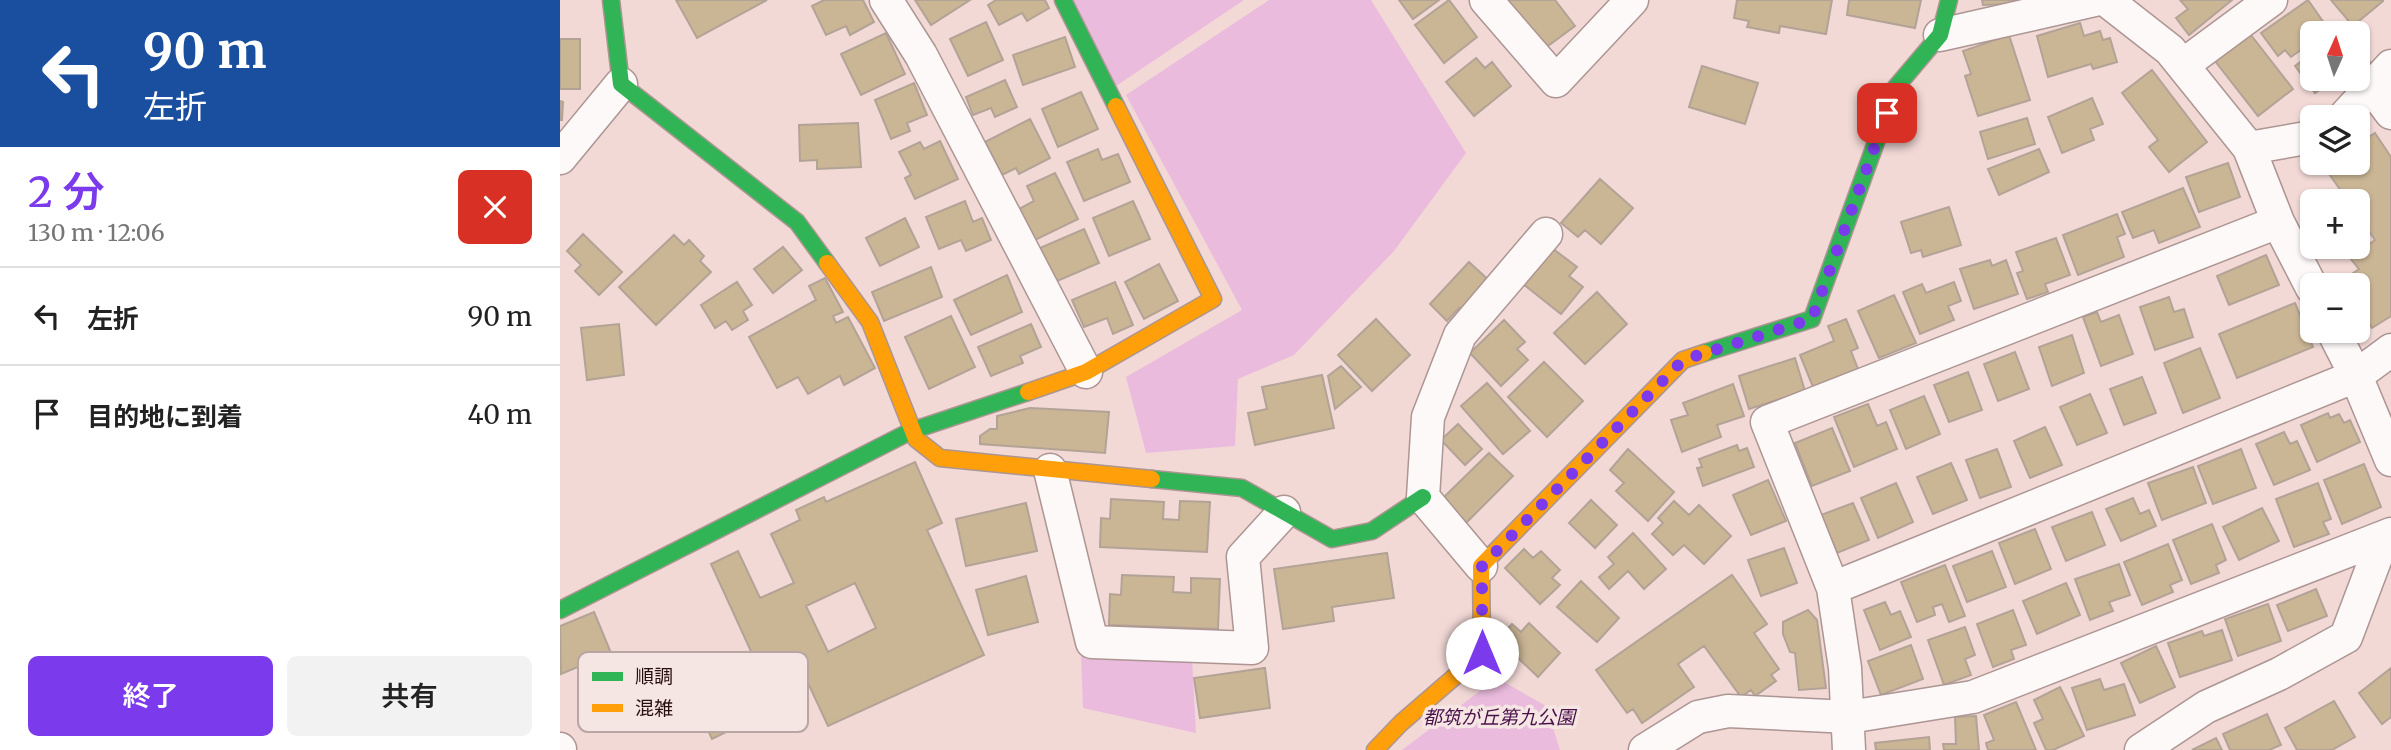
<!DOCTYPE html>
<html lang="ja">
<head>
<meta charset="utf-8">
<style>
  :root { --surface:#fff; --page:#f2f2f2; --text:#222; --muted:#767676; --line:#e0e0e0; --accent:#7c3aed }
  body { margin:0; font-family:Merriweather,"Noto Sans JP",serif; background:var(--page); color:var(--text); height:100vh; display:flex; flex-direction:column; font-size:26px; white-space:nowrap }
  * { box-sizing:border-box; margin:0 }
  p { font-size:23px; color:var(--muted) }
  .icon { flex:none; width:38px; height:38px; fill:none; stroke:currentColor; stroke-width:2; stroke-linecap:round; stroke-linejoin:round }
  .map { position:relative; flex:1; overflow:hidden }
  .side { display:flex; flex-direction:column; background:var(--surface); width:560px }
  .side>* { flex:none }
  .banner { background:#1a4fa0; color:#fff; overflow:hidden }
  .needle { width:46px; rotate:3deg }
  .tools { position:absolute; left:1740px; top:21px; display:grid; gap:14px }
  .tools a { display:grid; place-items:center; width:70px; height:70px; border-radius:10px; background:var(--surface); box-shadow:0 2px 5px #0004; font-size:35px }
  .pin { position:absolute; display:grid; place-items:center; width:60px; height:60px; color:#fff; margin:-30px; border-radius:14px; box-shadow:0 4px 10px #0006 }
  .me { position:absolute; width:77px; margin:-38px; rotate:0deg; stroke-linejoin:round; filter:drop-shadow(0 0 5px #0008) }
  .turn { display:flex; align-items:center; gap:24px; height:147px; padding:0 28px; font-size:32px }
  .turn .icon { width:91px; height:91px; stroke-width:2.5 }
  .turn b { display:block; font-size:49px; line-height:60px }
  .round { display:grid; place-items:center; flex:none; width:74px; height:74px; border-radius:10px; background:var(--page) }
  .summary { display:flex; align-items:center; justify-content:space-between; height:119px; padding:0 28px }
  h1 { font-size:42px; font-weight:600; line-height:52px; color:var(--accent) }
  .primary-button { display:flex; gap:14px; margin-top:auto; padding:14px 28px }
  .primary-button a { flex:1; height:80px; border-radius:10px; background:var(--accent); color:#fff; font-size:28px; font-weight:600; line-height:80px; text-align:center }
  .primary-button a+a { background:var(--page); color:var(--text) }
  ul { padding:0; list-style:none }
  li { display:flex; align-items:center; gap:21px; height:98px; padding:0 28px; border-top:2px solid var(--line) }
  li div { flex:1 }
  li b { display:block; font-size:26px }
  li em { font-style:normal }
  main { display:flex; flex:1; min-height:0 }
  .map>svg:first-child { display:block }
  .green { fill:#eabbdd }
  .building { fill:#cab595; stroke:#b3a396; stroke-width:2; fill-rule:evenodd }
  .lines { fill:none; stroke-linecap:round; stroke-linejoin:round }
  .street-casing { stroke:#ac9592; stroke-width:35 }
  .fast-casing { stroke:#ac9592; stroke-width:19 }
  .slow-casing { stroke:#ac9592; stroke-width:19 }
  .street { stroke:#fdf9f9; stroke-width:32 }
  .fast { stroke:#30b455; stroke-width:16 }
  .slow { stroke:#ff9f0a; stroke-width:16 }
  .route { stroke:#7c3aed; stroke-width:12; stroke-dasharray:0 21.6 }
  .labels { text-anchor:middle; stroke-width:7; stroke-linejoin:round; paint-order:stroke }
  .park-label { font-size:19px; font-style:italic; fill:#49104a; stroke:#f5e6e4 }
  .key { fill:#f5e6e4; stroke:#b8a6a4; stroke-width:2 }
  .key-label { font-size:19px; fill:#280f0d }
</style>
</head>
<body>
<main>
<section class="side">
<div class="banner">
<div class="turn"><svg class="icon" aria-label="left" viewBox="0 0 24 24"><path d="M17 20v-9H6M10 6l-5 5 5 5"/></svg><div><b>90 m</b>左折</div></div>
</div>
<div class="summary"><div><h1>2 分</h1><p>130 m · 12:06</p></div><a class="round" style="background:#d93025;color:#fff"><svg class="icon" aria-label="close" viewBox="0 0 24 24"><path d="M6 6l12 12M18 6L6 18"/></svg></a></div>
<ul>
<li><svg class="icon" aria-label="left" viewBox="0 0 24 24"><path d="M17 20v-9H6M10 6l-5 5 5 5"/></svg><div><b>左折</b></div><em>90 m</em></li>
<li><svg class="icon" aria-label="arrive" viewBox="0 0 24 24"><path d="M6 21V4h12l-3 4 3 4H6"/></svg><div><b>目的地に到着</b></div><em>40 m</em></li>
</ul>
<div class="primary-button"><a>終了</a><a>共有</a></div>
</section>
<div class="map">
<svg width="1831" height="750" viewBox="0 0 1831 750">
  <rect width="100%" height="100%" fill="#f2d9d6"/>
  <path class="green" d="M512 0H684L556 86Z
    M709 0H811L906 153 834 251 734 355 678 379 675 446 586 453 566 377 682 310 566 95Z
    M521 653 632 658 636 733 523 708Z
    M937 678 986 706 1000 750H842Z"/>
  <path class="building" d="M116 0H207L137 38Z
    M264 0H303L314 22 290 35 286 26 266 35 252 6Z
    M355 0H410L371 25Z
    M436 0H485L489 8 467 21 462 13 439 25 428 5Z
    M839 0H879L853 19Z
    M889 0 917 37 884 63 855 25Z
    M944 0H995L1015 26 981 51Z
    M1177 0H1272L1266 34 1220 26 1219 33 1187 27 1189 21 1174 18Z
    M1289 0H1361L1355 28 1287 15Z
    M1422 0H1472V3L1423 5Z
    M1620 0H1672L1629 35 1616 18 1628 9Z
    M1748 0 1769 30 1752 33V42L1731 57 1725 50 1718 56 1701 33Z
    M1771 0H1823V1L1793 26Z
    M426 22 443 60 408 76 390 39Z
    M1520 23 1524 36 1540 31 1543 40 1550 38 1557 62 1533 69 1531 64 1488 77 1477 36Z
    M326 33 345 74 301 95 281 54Z
    M1449 35 1470 100 1418 116 1405 76 1411 74 1403 51Z
    M1691 35 1733 89 1698 116 1655 61Z
    M505 37 515 67 463 85 453 55Z
    M0 39H20V89H0Z
    M1801 50 1810 62 1797 71V52Z
    M1752 53V79H1775L1755 93 1735 66Z
    M916 58 925 68 932 62 951 86 914 116 886 82Z
    M1142 66 1198 83 1185 124 1129 107Z
    M1592 70 1647 142 1609 172 1589 147 1598 140 1562 93Z
    M445 80 457 107 435 117 431 108 413 115 406 97Z
    M354 83 367 115 347 123 350 131 331 139 315 100Z
    M521 92 538 129 498 147 482 109Z
    M1532 98 1543 124 1530 129 1534 140 1502 153 1488 117Z
    M0 101 3 102 2 120H0Z
    M1467 118 1475 144 1428 159 1420 132Z
    M470 119 490 158 459 174 456 168 442 175 425 142Z
    M298 123 301 167 257 169V160L240 161 239 125Z
    M1815 133 1831 157V316L1812 328 1797 306V285L1789 276 1799 269 1790 258 1815 240 1797 214V201H1788L1765 168 1772 163H1797V145Z
    M380 141 398 179 355 199 345 178 351 175 339 152 360 142 364 149Z
    M538 149 542 160 558 154 570 182 524 201 507 162Z
    M1479 149 1489 172 1439 195 1428 169Z
    M1668 163 1680 197 1639 212 1626 177Z
    M495 173 518 219 473 241 457 210 474 201 467 186Z
    M1040 179 1073 208 1041 244 1025 230 1018 237 1001 223Z
    M1623 188 1640 227 1599 243 1594 230 1573 238 1562 212Z
    M405 201 413 222 422 218 431 240 406 251 401 240 379 249 366 217Z
    M573 201 590 239 549 256 533 218Z
    M1389 207 1401 245 1363 257 1361 250 1351 253 1341 222Z
    M1557 214 1565 234 1557 237 1564 257 1518 275 1503 235Z
    M345 218 359 247 320 266 306 238Z
    M524 229 539 263 495 282 480 248Z
    M23 234 62 272 39 295 15 271 21 265 7 251Z
    M114 235 124 245 129 240 144 256 140 261 151 272 96 325 59 287Z
    M1496 238 1510 275 1485 284 1488 292 1467 299 1457 273 1463 271 1456 252Z
    M223 247 242 270 213 293 194 269Z
    M992 248 1017 267 1009 276 1023 287 1001 314 963 284Z
    M1706 255 1719 285 1669 305 1657 276Z
    M1430 260 1432 266 1446 260 1458 294 1414 309 1400 269Z
    M909 262 933 284 905 313 899 308 887 321 870 304Z
    M599 264 618 301 584 319 565 282Z
    M371 267 382 297 324 321 312 292Z
    M447 275 462 312 411 335 394 300Z
    M265 278 283 312 273 316 276 323 288 317 315 368 284 385 280 376 248 394 238 377 217 388 189 337 256 300 249 286Z
    M177 282 192 305 183 311 188 320 172 330 166 321 155 328 141 305Z
    M555 282 573 325 553 334 547 318 524 327 512 300Z
    M1394 282 1401 301 1388 306 1394 320 1360 334 1343 292 1362 284 1366 293Z
    M1037 292 1067 324 1025 364 994 333Z
    M1334 295 1356 343 1319 358 1298 311Z
    M1609 297 1614 312 1624 309 1633 337 1595 350 1580 307Z
    M1735 303 1753 347 1677 378 1659 334Z
    M1537 312 1541 322 1559 315 1573 354 1541 366 1523 317Z
    M391 316 415 367 369 389 345 337Z
    M816 319 850 355 812 391 778 355Z
    M1286 319 1298 348 1291 351 1298 369 1253 387 1240 355 1274 341 1268 326Z
    M944 320 965 342 957 349 968 360 941 386 910 353Z
    M59 324 64 375 27 380 21 328Z
    M471 324 481 347 460 356 463 363 431 376 418 347Z
    M1512 335 1524 373 1492 386 1479 347Z
    M1640 348 1660 398 1623 413 1604 363Z
    M1455 352 1469 389 1438 401 1424 364Z
    M1235 358 1245 391 1189 409 1179 376Z
    M984 362 1023 401 987 437 948 397Z
    M781 366 801 387 775 409 768 376Z
    M1408 372 1422 410 1389 422 1374 385Z
    M762 375 774 428 695 445 688 413 707 409 702 387Z
    M1582 377 1596 413 1564 425 1550 389Z
    M927 383 970 431 943 454 901 406Z
    M1173 384 1184 416 1157 425 1161 437 1122 452 1111 420 1128 415 1123 403Z
    M1530 394 1547 433 1517 445 1500 407Z
    M1364 396 1380 434 1346 449 1330 410Z
    M1308 404 1317 426 1326 422 1337 449 1294 467 1274 417Z
    M470 408 549 412 545 453 420 444V436L430 429H437V416Z
    M1768 413 1770 418 1779 414 1784 423 1790 420 1800 442 1757 462 1741 425Z
    M898 424 922 449 905 465 881 440Z
    M1485 427 1502 465 1470 478 1454 441Z
    M1272 428 1290 471 1252 486 1235 443Z
    M1724 432 1730 444 1737 441 1750 470 1714 485 1696 444Z
    M1177 445 1179 451 1187 448 1194 467 1143 486 1137 468 1142 467 1139 459Z
    M1068 449 1114 492 1088 521 1056 491 1064 483 1050 470Z
    M1437 449 1451 487 1420 498 1406 460Z
    M1681 449 1696 488 1653 504 1638 466Z
    M929 453 953 476 906 523 882 499Z
    M355 462 382 523 367 530 424 655 268 726 235 655 225 660 246 705 195 728 191 720 152 739 134 700 200 671 151 564 178 551 200 598 234 583 211 534 240 520 236 510 264 497 266 502ZM295 583 316 628 268 652 246 606Z
    M1391 463 1407 500 1373 514 1357 477Z
    M1804 464 1821 507 1782 524 1764 480Z
    M1633 467 1646 503 1602 520 1588 483Z
    M1208 480 1226 521 1191 535 1173 495Z
    M1336 483 1353 522 1318 538 1301 498Z
    M1758 483 1771 519 1763 522 1769 534 1734 547 1716 499Z
    M1573 498 1580 514 1589 510 1596 526 1561 541 1546 509Z
    M551 499 604 502 603 519 619 520 620 501 650 502 647 552 540 547 541 518 550 519Z
    M1031 500 1057 525 1035 548 1009 523Z
    M1114 501 1129 515 1139 505 1171 536 1144 564 1124 545 1113 555 1092 534 1103 523 1098 518Z
    M466 503 477 551 406 566 396 519Z
    M1293 503 1309 540 1277 553 1261 515Z
    M1702 508 1719 541 1679 560 1663 527Z
    M1532 512 1545 545 1506 561 1492 527Z
    M1652 524 1666 560 1656 565 1659 573 1631 584 1613 540Z
    M1475 529 1491 569 1455 584 1439 543Z
    M1073 533 1106 569 1084 589 1068 571 1049 589 1039 577 1054 564 1048 557Z
    M1608 544 1622 580 1610 585 1613 592 1582 605 1564 562Z
    M1224 548 1237 583 1201 596 1188 560Z
    M964 549 973 558 981 551 1000 570 992 578 1000 585 980 604 945 568Z
    M1432 551 1446 587 1407 602 1393 566Z
    M827 553 834 598 772 607 774 621 723 629 714 569Z
    M1559 564 1570 595 1549 602 1553 611 1530 620 1515 579Z
    M1385 565 1405 616 1389 622 1382 604 1373 607 1375 615 1357 622 1341 582Z
    M562 575 614 577 613 592 631 593V578L660 579 658 629 549 625 550 594 561 595Z
    M1172 575 1207 624 1194 633 1219 669 1211 675 1216 681 1195 696 1191 690 1181 697 1144 646 1118 664 1134 687 1082 723 1073 709 1067 713 1036 670Z
    M466 576 478 622 428 635 416 590Z
    M1021 581 1059 618 1037 642 997 607Z
    M1506 583 1520 615 1477 634 1463 601Z
    M1756 589 1767 616 1728 631 1717 605Z
    M1325 602 1331 615 1340 611 1351 637 1320 650 1304 610Z
    M1708 604 1721 641 1678 656 1665 619Z
    M1248 610 1257 620 1266 688 1239 690 1235 653 1230 652 1223 634V622Z
    M1453 610 1466 645 1451 650 1454 659 1433 667 1417 624Z
    M34 612 51 653 1 674 0 626Z
    M969 623 1000 653 978 677 938 639 952 624 961 632Z
    M1405 627 1415 655 1405 659 1411 675 1384 685 1368 640Z
    M1662 630 1672 660 1620 677 1608 643 1642 631 1644 636Z
    M1351 645 1363 679 1321 695 1308 661Z
    M1596 646 1615 687 1580 703 1561 663Z
    M705 668 710 708 640 718 634 678Z
    M1831 668V717L1822 724 1799 693Z
    M1540 679 1544 690 1564 684 1575 715 1527 730 1512 688Z
    M1500 687 1524 736 1493 750H1486L1474 723 1483 719 1474 700Z
    M1774 701 1795 737 1772 750H1737L1725 728Z
    M1456 702 1476 750H1428L1426 743 1434 740 1424 715Z
    M1707 714 1721 745 1709 750H1670L1663 734Z
    M1416 716 1419 750H1384L1383 744H1396L1395 717Z
    M1369 737 1370 750H1316L1315 743Z
    M1656 738 1662 750H1632Z"/>
  <g class="lines">
    <g class="street-casing">
      <path id="street" d="M326 0 361 55 526 372
        M926 0 996 81 1072 0
        M1546 0 1610 50 1689 148 1718 222 1752 288
        M1380 35 1535 0
        M1623 65 1711 0
        M1813 89 1831 113
        M1784 117 1831 66
        M1689 148 1752 137
        M0 158 61 84
        M1773 331 1796 376 1831 460
        M490 470 532 642 692 648 683 557 724 512
        M921 566 863 497 868 417 900 335 986 234
        M1273 588 1796 376 1831 350
        M0 749V750
        M1085 750 1138 717 1168 711 1289 717 1413 697 1831 534
        M1289 750 1285 668 1273 588 1207 422 1718 222
        M1581 750 1646 707 1719 674 1786 637 1823 539"/>
    </g>
    <g class="fast-casing">
      <path id="fast" d="M51 0 61 84 237 222 267 263
        M503 0 556 106
        M1144 353 1252 319 1336 87 1380 35 1389 0
        M592 479 682 488 772 539 812 531 863 497
        M0 610 351 431 468 392"/>
    </g>
    <g class="slow-casing">
      <path id="slow" d="M267 263 310 322 356 439 380 458 592 479
        M468 392 526 372 653 299 556 106
        M815 750 841 723 922 653 921 566 1123 360 1144 353"/>
    </g>
    <use href="#street" class="street"/>
    <use href="#fast" class="fast"/>
    <use href="#slow" class="slow"/>
  </g>
  <g class="lines">
    <path class="route" d="M922 653V566L1123 360 1252 319 1327 113"/>
  </g>
  <g class="labels">
    <g class="park-label">
      <text x="939" y="724">都筑が丘第九公園</text>
    </g>
  </g>
  <rect x="18" y="652" width="230" height="80" rx="10" class="key"/>
  <rect x="32" y="672" width="31" height="9" fill="#30b455"/>
  <rect x="32" y="704" width="31" height="8" fill="#ff9f0a"/>
  <g class="key-label">
    <text x="75" y="683">順調</text>
    <text x="75" y="715">混雑</text>
  </g>
</svg>
<div class="tools">
<a><svg class="needle" viewBox="-14 -14 28 28"><path d="M0-13l5 13h-10z" fill="#e53935"/><path d="M0 13l5-13h-10z" fill="#767676"/></svg></a>
<a><svg class="icon" aria-label="layers" viewBox="0 0 24 24"><path d="M12 4l9 5-9 5-9-5zM3 14l9 5 9-5"/></svg></a>
<a>+</a>
<a>−</a>
</div>
<div class="pin" style="left:1327px;top:113px;background:#d93025"><svg class="icon" aria-label="arrive" viewBox="0 0 24 24"><path d="M6 21V4h12l-3 4 3 4H6"/></svg></div>
<svg class="me" style="left:922px;top:653px" viewBox="-20 -20 40 40"><circle r="19" fill="#fff"/><path d="M0-13L10 11 0 6-10 11z" fill="#7c3aed"/></svg>
</div>
</main>
</body>
</html>
